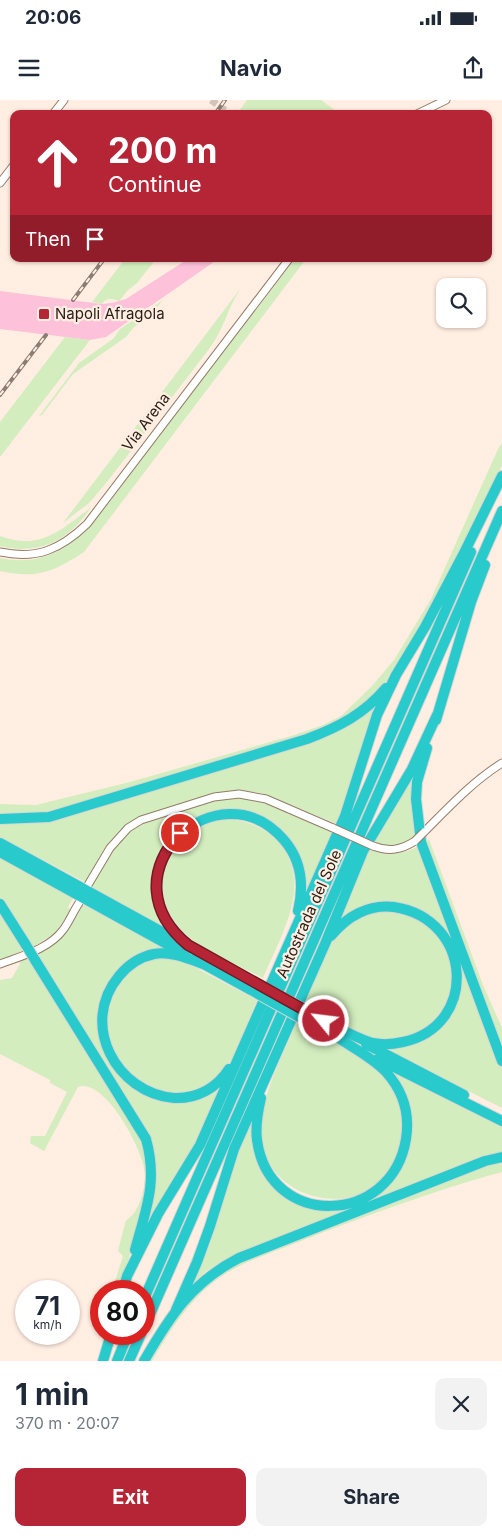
<!DOCTYPE html>
<html lang="en">
<head>
<meta charset="utf-8">
<style>
  :root { --surface:#fff; --page:#f2f2f3; --text:#1f2937; --muted:#747a83; --accent:#b62535 }
  body { margin:0; font-family:Inter,sans-serif; background:var(--page); color:var(--text); height:100vh; display:flex; flex-direction:column; font-size:19px; white-space:nowrap }
  * { box-sizing:border-box; margin:0 }
  p { font-size:16px; color:var(--muted) }
  .icon { flex:none; width:28px; height:28px; fill:none; stroke:currentColor; stroke-width:2; stroke-linecap:round; stroke-linejoin:round }
  .map { position:relative; height:1261px; overflow:hidden }
  .sheet { display:flex; flex-direction:column; background:var(--surface); flex:1 }
  .sheet>* { flex:none }
  .banner { position:absolute; left:10px; top:10px; width:482px; height:152px; border-radius:10px; box-shadow:0 1px 4px #0004; background:#b62535; color:#fff; overflow:hidden }
  .tools { position:absolute; left:436px; top:178px; display:grid; gap:10px }
  .tools a { display:grid; place-items:center; width:50px; height:50px; border-radius:10px; background:var(--surface); box-shadow:0 1px 4px #0004; font-size:25px }
  .speed { position:absolute; left:15px; top:1180px; display:flex; gap:10px; font-size:25px; font-weight:700; text-align:center }
  .speed>* { display:grid; place-content:center; width:65px; height:65px; border-radius:50%; background:var(--surface); box-shadow:0 1px 4px #0004; line-height:1 }
  .speed small { font-size:12px; font-weight:400 }
  .speed .limit { border:8px solid #d22; background:#fff; color:#111 }
  .pin { position:absolute; display:grid; place-items:center; width:42px; height:42px; color:#fff; margin:-21px; border:2px solid #fff; border-radius:50%; box-shadow:0 1px 5px #0007 }
  .me { position:absolute; width:55px; margin:-28px; rotate:299deg; stroke-linejoin:round; filter:drop-shadow(0 0 4px #0008) }
  .turn { display:flex; align-items:center; gap:18px; height:105px; padding:0 15px; font-size:22px }
  .turn .icon { width:65px; height:65px; stroke-width:2.5 }
  .turn b { display:block; font-size:35px; line-height:42px }
  .then { display:flex; align-items:center; height:48px; padding:0 15px; background:#0003; gap:10px; font-size:19px }
  .round { display:grid; place-items:center; flex:none; width:52px; height:52px; border-radius:10px; background:var(--page) }
  .head { display:flex; align-items:center; justify-content:space-between; height:85px; padding:0 15px }
  h1 { font-size:30px; font-weight:700; line-height:38px }
  .button { display:flex; gap:10px; margin-top:auto; padding:10px 15px }
  .button a { flex:1; height:58px; border-radius:10px; background:var(--accent); color:#fff; font-size:20px; font-weight:700; line-height:58px; text-align:center }
  .button a+a { background:var(--page); color:var(--text) }
  .status { display:flex; justify-content:space-between; align-items:center; height:35px; padding:0 25px; background:var(--surface); direction:ltr }
  .status svg { height:14px; fill:currentColor }
  header { display:flex; justify-content:space-between; align-items:center; height:65px; padding:0 15px; background:var(--surface); font-size:22px; font-weight:700 }
  .map>svg:first-child { display:block }
  .green { fill:#d3edbe }
  .building { fill:#fdc1da }
  .lines { fill:none; stroke-linecap:round; stroke-linejoin:round }
  .minor-tunnel { stroke:#d4c4b8; stroke-width:7; stroke-dasharray:7 3.5; stroke-linecap:butt }
  .minor-casing { stroke:#947b67; stroke-width:9 }
  .highway-casing { stroke:#d8d6d5; stroke-width:12 }
  .minor { stroke:#fff; stroke-width:7 }
  .highway { stroke:#29cacc; stroke-width:10 }
  .rail-casing { stroke:#8b7d73; stroke-width:4 }
  .rail { stroke:#ffeee1; stroke-width:2; stroke-dasharray:5.5; stroke-linecap:butt }
  .minor-bridge-casing { stroke:#947b67; stroke-width:9; stroke-linecap:butt }
  .highway-bridge-casing { stroke:#d8d6d5; stroke-width:12; stroke-linecap:butt }
  .minor-bridge { stroke:#fff; stroke-width:7 }
  .highway-bridge { stroke:#29cacc; stroke-width:10 }
  .route-casing { stroke:#761822; stroke-width:12 }
  .route { stroke:#b62535; stroke-width:9 }
  .poi-dot { fill:#b62535; stroke:#ffeee1; stroke-width:2 }
  .labels { text-anchor:middle; stroke-width:4.5; stroke-linejoin:round; paint-order:stroke }
  .poi-label { font-size:15px; fill:#281e16; stroke:#ffeee1; text-anchor:start }
  .street-label { font-size:15px; fill:#281e16; stroke:#ffeee1 }
</style>
</head>
<body>
<div class="status"><b>20:06</b><svg viewBox="0 0 49 12"><path d="M0 12V9h3v3zM5 12V6h3v6zM10 12V3h3v9zM15 12V0h3v12zM26 1h20v11H26zM47 4h2v5h-2z"/></svg></div>
<header><svg class="icon" aria-label="menu" viewBox="0 0 24 24"><path d="M4 6h16M4 12h16M4 18h16"/></svg>Navio<svg class="icon" aria-label="share" viewBox="0 0 24 24"><path d="M12 15V3M7 8l5-5 5 5M5 13v7h14v-7"/></svg></header>
<div class="map">
<svg width="502" height="1261" viewBox="0 0 502 1261">
  <rect width="100%" height="100%" fill="#ffeee1"/>
  <path class="green" d="M247 0H321L340 14H233L237 9 239 11Z
    M125 159H156L137 183 128 190 119 201C112 199 107 197 102 204L92 202Z
    M295 159H306L84 452C53 472 38 479 0 471V458C37 466 65 452 90 426Z
    M243 185C228 205 224 230 209 249L107 382 89 403 63 423Z
    M163 200 149 217 134 227 126 237 73 274 42 315 39 316 79 263 114 238 120 229Z
    M65 237 90 240 0 357V322Z
    M502 343V365L464 450 396 575 370 601 328 629 56 713 0 716V704L36 705 130 682 291 636 323 625 341 616 372 586 394 560 431 499 498 349Z
    M90 408C88 413 83 418 79 423 58 446 30 454 0 446V436C40 451 61 430 90 408Z
    M382 598 337 724 261 693 244 691 221 693 141 717 120 730 106 746 85 782 0 737V722H22L317 640Z
    M414 672 416 673C413 695 411 714 415 736 401 746 389 748 372 741Z
    M229 698C267 698 300 716 334 733L306 793V776L301 763 269 722 214 713C200 721 182 728 171 739 147 762 151 795 164 821L160 825 91 787C98 775 104 761 112 750 134 717 192 706 229 698Z
    M228 719C247 721 264 727 277 741 315 781 281 836 263 878 225 858 166 840 163 789 162 775 166 761 174 750 187 731 206 721 228 719Z
    M429 739 483 885 502 928V945L472 872 425 742Z
    M420 746 502 963V1008L383 948C415 946 425 939 448 918L455 848 447 834 434 821 400 804 338 822 369 747C391 755 399 755 420 746Z
    M0 757 73 798 68 807 71 810 55 833 33 847 0 799Z
    M82 804 170 851 128 863 101 911 115 967 171 1000 222 986 187 1060 144 1135 154 1057 36 853 48 847Z
    M0 810 24 850 0 861Z
    M378 810 408 812 443 838 455 880 446 908 420 933 384 941 363 936 302 903C313 878 327 834 352 820 360 816 370 813 378 810Z
    M30 856 144 1042 149 1084 120 1191H112L123 1156 118 1151C119 1147 125 1123 126 1121 128 1118 132 1116 134 1113 141 1103 145 1088 145 1076 146 1054 105 977 78 987L44 1051 30 1043 31 1036H45L67 992 50 983V980L0 954V880L12 878 20 864 18 860Z
    M155 857 179 859 257 900C245 927 236 964 212 983 204 990 191 994 180 994 127 995 92 944 114 894 118 885 126 874 135 868 141 864 148 861 155 857Z
    M296 923C322 937 360 952 380 973 392 985 404 1002 405 1019 405 1025 403 1032 402 1038 401 1044 401 1051 399 1057 397 1062 391 1067 388 1072 348 1125 257 1094 261 1027 262 993 284 954 296 923Z
    M389 970 502 1026V1053L402 1089 235 1154 206 1171 191 1186 223 1091 252 1016 254 1050 258 1062 268 1078 324 1109 385 1087 411 1029Z
    M502 1060V1072C436 1090 365 1116 301 1141 272 1153 240 1162 215 1181 187 1203 170 1231 152 1261H148L186 1201 210 1178 241 1160 458 1074Z"/>
  <path class="building" d="M188 159H218L106 237 90 240 0 229V191L102 204 112 203 126 199Z"/>
  <g class="lines">
    <path class="minor-tunnel" d="M211 0 230 14"/>
    <g class="minor-casing">
      <path id="minor" d="M53 14 64 0
        M417 14 446 0
        M0 83 14 65
        M0 452C37 460 61 449 87 424L289 159
        M424 732C449 707 472 682 502 663
        M373 746C389 752 401 750 415 741
        M88 785 110 748 128 728 141 720 214 697 239 694 266 699 333 728
        M0 864C21 856 49 849 63 830 69 822 73 812 79 803"/>
    </g>
    <g class="highway-casing">
      <path id="highway" d="M436 620 471 502 485 465
        M427 648 417 682 416 699 421 742 502 961
        M0 719 49 717 307 639C339 627 364 614 386 588
        M0 743 253 882
        M0 752 185 854
        M0 804 26 845
        M331 836C347 816 369 804 394 807 473 819 479 926 403 942 394 944 383 945 373 943 361 940 349 933 338 928
        M188 845C100 771 219 664 284 740 302 761 304 786 298 811
        M35 860 146 1039C158 1082 146 1109 135 1150
        M200 862 251 890
        M206 865C189 859 171 851 154 854 139 857 128 865 119 876 79 924 116 993 174 998 197 999 217 988 229 969
        M311 913 343 931
        M308 922 338 938
        M366 944 464 995
        M378 959 502 1021
        M261 998C258 1011 255 1026 257 1040 269 1130 392 1126 406 1039 410 1014 403 991 386 972 372 957 351 947 334 935
        M123 1191 127 1176 158 1114 200 1045 345 716 377 615 396 575 425 527 465 451 502 376
        M144 1199 471 452
        M176 1210 197 1162 210 1126 234 1049 325 844 363 751 412 669 437 615
        M144 1228 502 411
        M103 1261 111 1234
        M117 1261 128 1234
        M129 1261 141 1234
        M144 1261C170 1216 192 1182 239 1158L485 1061 502 1057"/>
    </g>
    <use href="#minor" class="minor"/>
    <use href="#highway" class="highway"/>
    <g class="rail-casing">
      <path id="rail" d="M215 14 225 0
        M73 200 104 159
        M0 295 46 235"/>
    </g>
    <use href="#rail" class="rail"/>
    <g class="minor-bridge-casing">
      <path id="minor-bridge" d="M333 728 373 746
        M415 741 424 732"/>
    </g>
    <g class="highway-bridge-casing">
      <path id="highway-bridge" d="M26 845 35 860
        M253 882 311 913
        M251 890 308 922"/>
    </g>
    <use href="#minor-bridge" class="minor-bridge"/>
    <use href="#highway-bridge" class="highway-bridge"/>
  </g>
  <g class="lines">
    <g class="route-casing">
      <path id="route" d="M180 733C146 770 149 813 188 845L324 921"/>
    </g>
    <use href="#route" class="route"/>
  </g>
  <rect class="poi-dot" x="38" y="208" width="12" height="12" rx="2.5"/>
  <g class="labels">
    <g class="poi-label">
      <text x="55" y="219">Napoli Afragola</text>
    </g>
    <g class="street-label">
      <text transform="translate(146 322) rotate(-53)" y="5">Via Arena</text>
      <text transform="translate(309 814) rotate(-66)" y="5">Autostrada del Sole</text>
    </g>
  </g>
</svg>
<div class="tools">
<a><svg class="icon" aria-label="search" viewBox="0 0 24 24"><circle cx="10" cy="10" r="6"/><path d="M15 15l6 6"/></svg></a>
</div>
<div class="speed"><div>71<small>km/h</small></div><div class="limit">80</div></div>
<div class="pin" style="left:180px;top:733px;background:#d93025"><svg class="icon" aria-label="arrive" viewBox="0 0 24 24"><path d="M6 21V4h12l-3 4 3 4H6"/></svg></div>
<svg class="me" style="left:324px;top:921px" viewBox="-20 -20 40 40"><circle r="17" fill="#b62535" stroke="#fff" stroke-width="3"/><path d="M0-11L8 9 0 5-8 9z" fill="#fff"/></svg>
<div class="banner">
<div class="turn"><svg class="icon" aria-label="ahead" viewBox="0 0 24 24"><path d="M12 20V5M6 11l6-6 6 6"/></svg><div><b>200 m</b>Continue</div></div>
<div class="then">Then<svg class="icon" aria-label="arrive" viewBox="0 0 24 24"><path d="M6 21V4h12l-3 4 3 4H6"/></svg></div>
</div>
</div>
<section class="sheet">
<div class="head"><div><h1>1 min</h1><p>370 m · 20:07</p></div><a class="round"><svg class="icon" aria-label="close" viewBox="0 0 24 24"><path d="M6 6l12 12M18 6L6 18"/></svg></a></div>
<div class="button"><a>Exit</a><a>Share</a></div>
</section>
</body>
</html>
